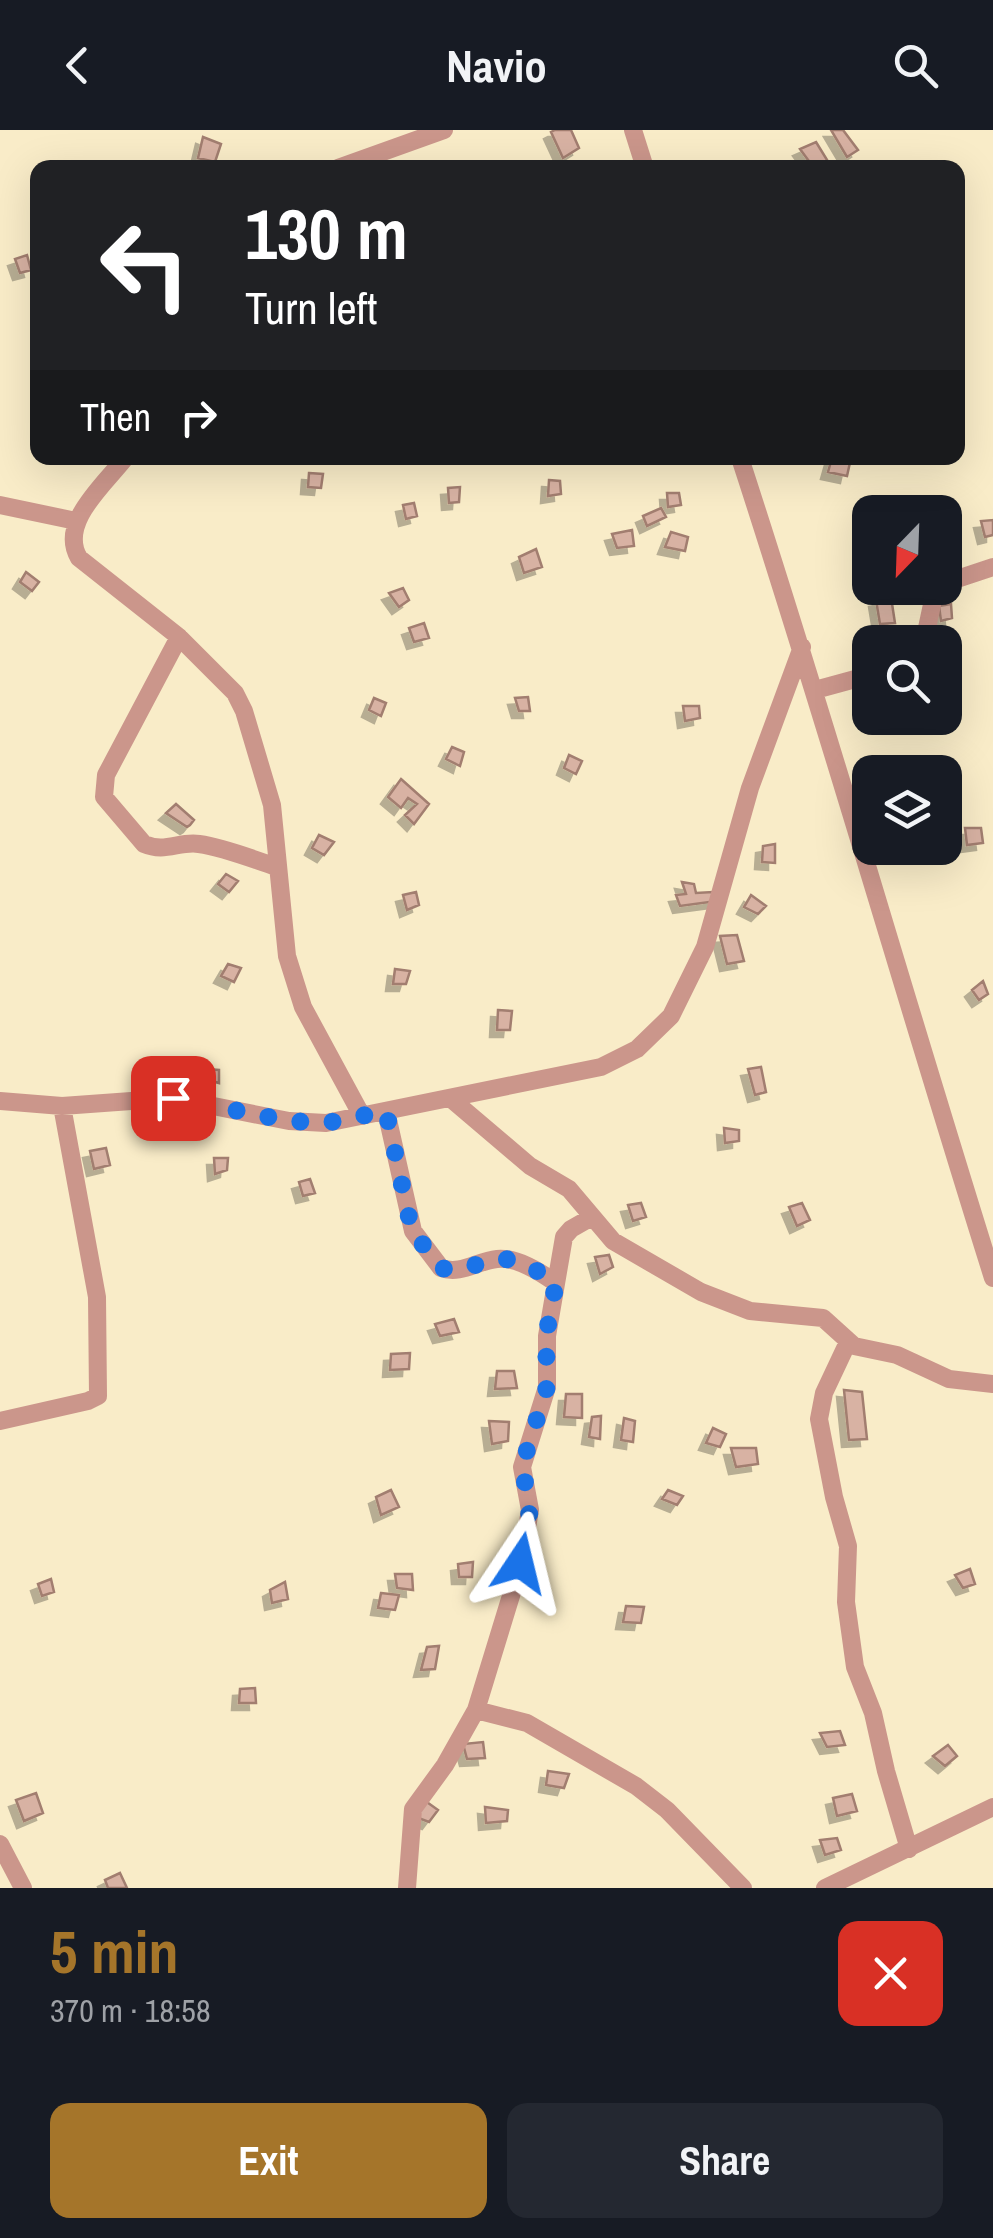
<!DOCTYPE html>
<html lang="en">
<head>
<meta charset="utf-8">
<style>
  :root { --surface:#171b24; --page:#242831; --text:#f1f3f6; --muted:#9ea1a6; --accent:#a5752a }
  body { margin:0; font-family:"Archivo Narrow",sans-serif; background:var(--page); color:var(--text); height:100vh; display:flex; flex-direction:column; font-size:38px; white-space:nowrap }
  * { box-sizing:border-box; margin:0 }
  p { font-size:32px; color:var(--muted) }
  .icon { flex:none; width:55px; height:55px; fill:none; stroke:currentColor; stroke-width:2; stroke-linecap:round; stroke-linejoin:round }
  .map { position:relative; height:1758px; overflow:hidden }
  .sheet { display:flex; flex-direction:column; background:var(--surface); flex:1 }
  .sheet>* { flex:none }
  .top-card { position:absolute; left:30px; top:30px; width:935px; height:305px; border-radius:20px; box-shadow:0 10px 40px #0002; background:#202124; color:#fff; overflow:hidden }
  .needle { width:65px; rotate:203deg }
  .fabs { position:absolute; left:852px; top:365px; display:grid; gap:20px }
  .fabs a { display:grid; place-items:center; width:110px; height:110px; border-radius:20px; background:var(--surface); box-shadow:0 10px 40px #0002; font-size:50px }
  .pin { position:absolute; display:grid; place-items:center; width:85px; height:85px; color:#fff; margin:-42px; border-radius:20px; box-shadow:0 5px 15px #0006 }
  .me { position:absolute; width:110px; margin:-55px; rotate:10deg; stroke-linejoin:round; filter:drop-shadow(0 0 8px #0008) }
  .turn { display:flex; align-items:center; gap:35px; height:210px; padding:0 50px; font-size:45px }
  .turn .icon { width:130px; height:130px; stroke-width:2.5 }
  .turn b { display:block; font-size:70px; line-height:85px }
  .then { display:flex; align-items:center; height:95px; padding:0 50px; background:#0003; gap:20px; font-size:38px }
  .round { display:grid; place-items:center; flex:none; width:105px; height:105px; border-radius:20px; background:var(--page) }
  .head { display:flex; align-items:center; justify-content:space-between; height:170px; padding:0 50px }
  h1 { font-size:60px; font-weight:800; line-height:75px; color:var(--accent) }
  .primary-button { display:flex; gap:20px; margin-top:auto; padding:20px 50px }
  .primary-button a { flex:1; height:115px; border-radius:20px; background:var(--accent); color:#fff; font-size:40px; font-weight:800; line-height:115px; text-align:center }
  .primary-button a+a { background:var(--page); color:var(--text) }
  header { display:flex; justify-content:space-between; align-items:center; height:130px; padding:0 50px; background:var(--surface); font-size:45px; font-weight:800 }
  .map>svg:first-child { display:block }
  .building { fill:#d8b2a3; stroke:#a27e70; stroke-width:2.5; filter:url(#shadow) }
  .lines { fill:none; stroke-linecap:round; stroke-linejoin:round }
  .minor { stroke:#cb968b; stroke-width:18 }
  .route { stroke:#1a73e8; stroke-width:18; stroke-dasharray:0 32.4 }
</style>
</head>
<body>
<header><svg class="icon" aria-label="back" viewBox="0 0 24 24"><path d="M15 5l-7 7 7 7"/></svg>Navio<svg class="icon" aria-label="search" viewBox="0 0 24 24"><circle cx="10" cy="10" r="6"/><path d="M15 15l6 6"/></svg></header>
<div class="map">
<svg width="993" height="1758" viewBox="0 0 993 1758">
  <defs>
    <filter id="shadow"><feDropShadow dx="-7" dy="7" stdDeviation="0" flood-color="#0004"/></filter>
  </defs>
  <rect width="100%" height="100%" fill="#f9ecc8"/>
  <path class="building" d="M555 0H571L579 18 563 28 551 2Z
    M831 0H843L858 20 847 27Z
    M203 7 221 14 215 32 198 28Z
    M816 12 832 38H814L800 19Z
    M27 125 31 140 20 143 15 129Z
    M832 328H851L847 346 828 342Z
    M309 343 323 344 321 358 308 357Z
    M549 350 560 351 561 364 548 366Z
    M460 357 459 372 449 373 448 358Z
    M667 363H679L681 375 668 377Z
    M414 373 417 386 406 389 403 375Z
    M661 378 666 387 647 396 643 386Z
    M993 390V405L985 407 981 391Z
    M632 400 634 416 617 418 612 404Z
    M671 402 688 407 685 421 665 417Z
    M536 419 542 437 524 443 519 427Z
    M26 442 39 452 32 461 20 452Z
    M403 458 409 470 399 477 389 463Z
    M891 467 895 493 880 494 876 470Z
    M951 474 952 488 941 491 939 476Z
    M424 493 429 508 414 512 409 498Z
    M528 567 530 581H519L515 568Z
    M945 567H955L957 580 945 584Z
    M374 568 386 573 381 586 369 580Z
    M683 576H699L700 588 685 591Z
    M452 617 464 622 460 636 446 629Z
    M569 625 582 631 576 644 564 638Z
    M401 649 429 674 414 694 405 685 417 674 408 668 401 678 388 667Z
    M176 674 194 690 190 695 187 697 166 683Z
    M965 698H981L983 713 967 715Z
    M319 705 334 712 324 725 312 718Z
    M775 714V733L762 732 763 716Z
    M226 744 238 751 229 762 218 754Z
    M682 752 694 754 696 763 713 762 717 771 680 776 676 765 686 764Z
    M416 762 419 775 407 780 403 765Z
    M751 765 766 776 758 784 744 777Z
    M737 805 744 831 727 834 720 806Z
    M228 834 241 838 234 852 221 846Z
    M395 839 410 841 406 854H393Z
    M983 851 988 864 979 870 972 860Z
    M498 880 512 881 510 900H497Z
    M761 937 766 962 755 965 748 939Z
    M205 939 219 940V953L204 949Z
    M724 998 739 1000V1011L725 1013Z
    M106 1018 110 1035 94 1039 90 1021Z
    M214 1028H228L227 1040 215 1044Z
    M310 1049 315 1063 303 1066 299 1052Z
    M641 1073 646 1087 633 1091 628 1075Z
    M802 1073 810 1090 797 1096 789 1077Z
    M609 1125 613 1137 600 1144 595 1127Z
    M454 1189 459 1202 440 1206 435 1194Z
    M410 1223 409 1239 390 1240 391 1224Z
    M514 1241 517 1258 495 1259 497 1241Z
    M844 1260 862 1262 867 1309 849 1310Z
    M566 1264H582V1288L564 1287Z
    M601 1286 600 1309 589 1307 592 1287Z
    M624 1288 635 1291 633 1312 621 1310Z
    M489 1291 509 1292 508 1311 492 1314Z
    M713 1298 726 1304 720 1317 706 1313Z
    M731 1318H756L758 1334 736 1337Z
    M391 1360 399 1377 381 1385 376 1367Z
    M668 1360 683 1366 677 1375 662 1369Z
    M473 1432 472 1447H459L458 1434Z
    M970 1439 975 1454 963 1458 955 1445Z
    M395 1444H412L413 1460 397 1458Z
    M51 1449 54 1462 42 1466 38 1454Z
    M285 1452 288 1469 272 1473 270 1460Z
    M381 1463 399 1465 395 1480 378 1478Z
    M626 1476 644 1477 641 1493 623 1492Z
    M439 1516 435 1539 421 1540 427 1517Z
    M255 1558 256 1573H239L240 1559Z
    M840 1601 845 1615 827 1617 820 1603Z
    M483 1612 485 1628 467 1629 463 1614Z
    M948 1615 957 1626 945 1636 933 1626Z
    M548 1641 569 1644 564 1658 546 1655Z
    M36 1663 43 1683 24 1691 16 1670Z
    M852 1664 857 1681 837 1686 833 1668Z
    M424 1670 438 1680 429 1692 413 1686Z
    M485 1677 508 1680 507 1691 486 1693Z
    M837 1708 841 1720 825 1725 820 1710Z
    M120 1743 127 1758H108L105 1750Z"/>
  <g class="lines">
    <path class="minor" d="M633 0 645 38
      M338 38 444 0
      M125 328C105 354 58 393 79 428L179 507 235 563 244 581 272 675 287 826 303 877 362 986
      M740 328C829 600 907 875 993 1148
      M0 375 76 391
      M945 453 993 437
      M179 507 106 645 104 667 144 714C165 723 179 711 199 714 226 718 252 729 277 737
      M924 512 933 470 940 458
      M815 560 870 545
      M450 968 530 1036 569 1059 613 1111 701 1162 750 1181 823 1188 854 1216 897 1225 949 1249 993 1254
      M0 971 62 976 173 968 289 991 326 993 601 937 637 919 671 886 705 817 750 658 802 517
      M386 981 413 1101 441 1138C461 1145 477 1131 497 1129 517 1127 540 1142 556 1153
      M848 1212 824 1263 819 1289 834 1367 848 1416 846 1472 855 1537 873 1583 886 1641 909 1719
      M0 1291 88 1271 98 1266 97 1167 62 976
      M476 1580 527 1593 636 1656 667 1680 743 1758
      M0 1714 23 1758
      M407 1758 413 1679 445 1635 476 1580 521 1433 530 1380 522 1337 547 1257V1206L564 1107 571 1099 592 1087
      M825 1758 993 1677"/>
  </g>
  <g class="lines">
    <path class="route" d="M173 968 289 991 326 993 386 981 412 1101 442 1138C461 1145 478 1131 497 1129 517 1127 540 1142 556 1153L546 1206 547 1257 522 1336 530 1380 520 1433"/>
  </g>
</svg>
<div class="fabs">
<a><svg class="needle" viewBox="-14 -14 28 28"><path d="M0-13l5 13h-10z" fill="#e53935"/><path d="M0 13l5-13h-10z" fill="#9ea1a6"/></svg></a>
<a><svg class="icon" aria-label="search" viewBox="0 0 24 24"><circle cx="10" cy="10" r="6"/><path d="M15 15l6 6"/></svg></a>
<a><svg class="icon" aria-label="layers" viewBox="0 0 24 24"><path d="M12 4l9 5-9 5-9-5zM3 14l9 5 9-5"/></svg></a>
</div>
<div class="pin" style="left:173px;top:968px;background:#d93025"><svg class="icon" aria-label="arrive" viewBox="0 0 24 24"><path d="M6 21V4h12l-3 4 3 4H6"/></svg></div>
<svg class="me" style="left:520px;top:1433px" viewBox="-20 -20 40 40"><path d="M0-17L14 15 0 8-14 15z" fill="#1a73e8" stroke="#fff" stroke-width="4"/></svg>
<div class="top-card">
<div class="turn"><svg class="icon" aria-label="left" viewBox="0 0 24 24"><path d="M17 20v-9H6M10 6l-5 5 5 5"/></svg><div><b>130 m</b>Turn left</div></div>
<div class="then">Then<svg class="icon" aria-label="right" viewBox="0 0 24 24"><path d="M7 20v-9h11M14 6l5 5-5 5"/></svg></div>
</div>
</div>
<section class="sheet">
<div class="head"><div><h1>5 min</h1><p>370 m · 18:58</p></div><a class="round" style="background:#d93025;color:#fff"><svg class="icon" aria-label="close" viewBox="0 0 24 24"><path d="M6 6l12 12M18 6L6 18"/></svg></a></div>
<div class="primary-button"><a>Exit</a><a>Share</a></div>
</section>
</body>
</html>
